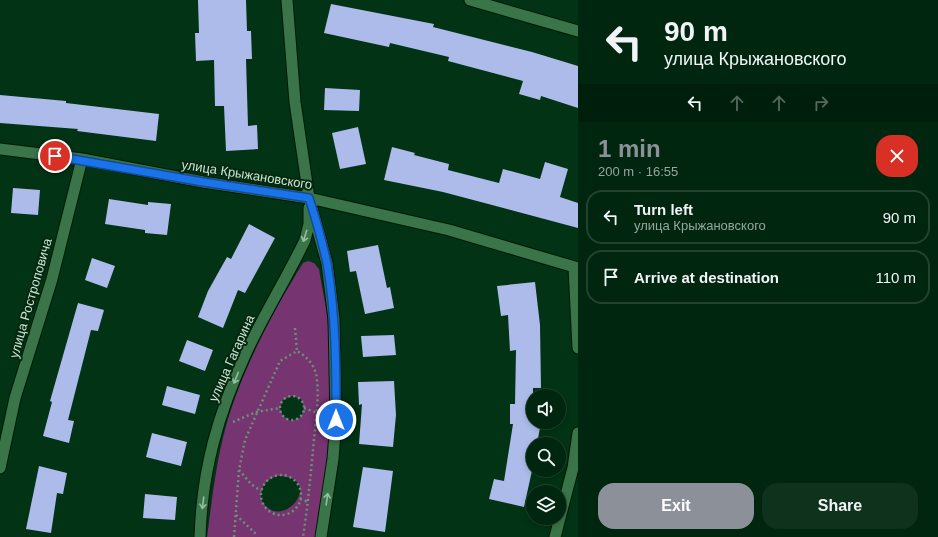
<!DOCTYPE html>
<html lang="en">
<head>
<meta charset="utf-8">
<style>
  :root { --surface:#01260f; --page:#0f321d; --text:#f1f3f6; --muted:#96a59e; --line:#23432f; --accent:#8c9099 }
  body { margin:0; font-family:Arial,sans-serif; background:var(--page); color:var(--text); height:100vh; display:flex; flex-direction:column; font-size:15px; white-space:nowrap }
  * { box-sizing:border-box; margin:0 }
  p { font-size:13px; color:var(--muted) }
  .icon { flex:none; width:22px; height:22px; fill:none; stroke:currentColor; stroke-width:2; stroke-linecap:round; stroke-linejoin:round }
  .map { position:relative; flex:1; overflow:hidden }
  .drawer { display:flex; flex-direction:column; background:var(--surface); width:360px }
  .drawer>* { flex:none }
  .hud { background:#01260f; color:var(--text); overflow:hidden }
  .fabs { position:absolute; left:526px; top:389px; display:grid; gap:8px }
  .fabs a { display:grid; place-items:center; width:40px; height:40px; border-radius:50%; background:var(--surface); box-shadow:0 2px 6px #0003,0 0 0 1px var(--line); font-size:20px }
  .pin { position:absolute; display:grid; place-items:center; width:34px; height:34px; color:#fff; margin:-17px; border:2px solid #fff; border-radius:50%; box-shadow:0 1px 4px #0007 }
  .me { position:absolute; width:44px; margin:-22px; rotate:0deg; stroke-linejoin:round; filter:drop-shadow(0 0 3px #0008) }
  .turn { display:flex; align-items:center; gap:14px; height:84px; padding:0 20px; font-size:18px }
  .turn .icon { width:52px; height:52px; stroke-width:2.5 }
  .turn b { display:block; font-size:28px; line-height:34px }
  .lanes { display:flex; align-items:center; height:38px; padding:0 20px; background:#0003; justify-content:center; gap:20px; direction:ltr }
  .lanes .off { opacity:.35 }
  .round { display:grid; place-items:center; flex:none; width:42px; height:42px; border-radius:16px; background:var(--page) }
  .head { display:flex; align-items:center; justify-content:space-between; height:68px; padding:0 20px }
  h1 { font-size:24px; font-weight:700; line-height:30px; color:var(--accent) }
  .cta { display:flex; gap:8px; margin-top:auto; padding:8px 20px }
  .cta a { flex:1; height:46px; border-radius:16px; background:var(--accent); color:#fff; font-size:16px; font-weight:700; line-height:46px; text-align:center }
  .cta a+a { background:var(--page); color:var(--text) }
  ul { padding:0; list-style:none }
  li { display:flex; align-items:center; gap:12px; height:54px; margin:0 8px 6px; padding:0 12px; border:2px solid var(--line); border-radius:16px }
  li div { flex:1 }
  li b { display:block; font-size:15px }
  li em { font-style:normal }
  main { display:flex; flex:1; min-height:0 }
  .map>svg:first-child { display:block }
  .green { fill:#763470; fill-rule:evenodd }
  .building { fill:#acbbea }
  .lines { fill:none; stroke-linecap:round; stroke-linejoin:round }
  .minor-casing { stroke:#001904; stroke-width:13 }
  .path { stroke:#6a9276; stroke-width:2.5; stroke-dasharray:2 3; stroke-linecap:butt }
  .minor { stroke:#397549; stroke-width:11 }
  .oneway { stroke:#96bf9f }
  .route-casing { stroke:#114b97; stroke-width:10 }
  .route { stroke:#1a73e8; stroke-width:7 }
  .labels { text-anchor:middle; stroke-width:4; stroke-linejoin:round; paint-order:stroke }
  .street-label { font-size:13px; fill:#c8e7ce; stroke:#062711 }
</style>
</head>
<body>
<main>
<div class="map">
<svg width="578" height="537" viewBox="0 0 578 537">
  <rect width="100%" height="100%" fill="#013314"/>
  <path class="green" d="M308 261 314 263 319 269C322 288 327 308 328 327 333 397 329 468 316 537H207C212 500 216 462 226 426 241 372 273 311 303 263ZM292 396 301 399 304 408 301 417 291 421 283 416 280 408 283 400ZM277 476C329 476 280 537 261 499 261 486 266 480 277 476Z"/>
  <path class="building" d="M198 0H246L247 31H251L252 59H246L248 126 257 125 258 149 226 151 224 106H215L214 60 196 61 195 33H199Z
    M331 4 434 24 433 27 532 52 578 66V108L541 96 540 100 519 94 523 81 448 61 449 57 390 43 389 47 324 33Z
    M325 88 360 90 359 111 324 110Z
    M0 95 66 101V103L159 114 156 141 77 131 78 129 0 123Z
    M358 127 366 164 340 169 332 133Z
    M392 147 415 153 414 155 449 164 448 170 499 183 503 169 540 179 545 162 568 169 560 197 578 203V228L443 192 384 180Z
    M13 188 40 190 38 215 11 213Z
    M109 199 148 205V202L171 204 167 235 145 233V230L105 224Z
    M249 224 275 238 245 293 238 290 223 328 198 317 208 291 227 257 231 259Z
    M378 245 387 288 390 287 394 308 365 314 356 271 350 272 347 251Z
    M92 258 115 266 107 288 85 280Z
    M535 282 540 325 541 388H533V422H541L537 444H533V466L524 507 489 499 494 479 504 481 513 424H510V404H515L516 350 510 351 508 315 501 316 497 286Z
    M78 303 104 310 98 331 91 330 68 420 74 421 69 443 43 436 52 402 50 401Z
    M394 335 396 355 363 357 361 336Z
    M187 340 213 350 205 371 179 361Z
    M394 381 396 415 393 447 359 444 362 404 359 405 358 382Z
    M167 386 200 395 195 414 162 405Z
    M152 433 187 442 181 466 146 457Z
    M39 466 67 473 63 494 57 493 51 533 26 529Z
    M363 467 393 471 385 532 353 527Z
    M145 494 177 497 175 520 143 518Z"/>
  <g class="lines">
    <g class="minor-casing">
      <path id="minor" d="M287 0 295 102 309 198 327 263 334 319 336 420 333 459 321 537
        M470 0 578 31
        M0 149 82 159 203 182 309 198 449 230 578 268
        M574 267 578 348
        M0 468 15 398 52 279 82 159
        M200 537C202 470 218 414 246 353 264 314 287 278 305 240L309 224V208
        M555 537 573 468 578 433"/>
    </g>
    <path class="path" d="M295 328 297 351
      M280 408a12 12 0 1 1 24 0a12 12 0 1 1-24 0Z
      M304 408 323 415
      M233 422 256 412 280 408
      M239 470 251 484 261 491
      M261 495a20 20 0 1 1 40 0a20 20 0 1 1-40 0Z
      M300 499 308 502
      M236 515 256 534
      M234 537 239 470 245 440 280 361 297 351C308 357 316 367 317 380 319 399 316 420 314 439 311 472 308 504 303 537"/>
    <use href="#minor" class="minor"/>
  </g>
  <defs><path id="oneway-shaft" d="M-6 0H5M1.5-3L5.5 0L1.5 3" fill="none" stroke-width="1.6" stroke-linecap="round" stroke-linejoin="round"/></defs>
  <g class="oneway">
    <use href="#oneway-shaft" transform="translate(305 236) rotate(107)"/>
    <use href="#oneway-shaft" transform="translate(236 378) rotate(112)"/>
    <use href="#oneway-shaft" transform="translate(327 499) rotate(-82)"/>
    <use href="#oneway-shaft" transform="translate(203 503) rotate(97)"/>
  </g>
  <g class="lines">
    <g class="route-casing">
      <path id="route" d="M55 156 203 182 309 198C316 219 322 241 327 263 336 315 336 368 336 420"/>
    </g>
    <use href="#route" class="route"/>
  </g>
  <g class="labels">
    <g class="street-label">
      <text transform="translate(247 174) rotate(9)" y="5">улица Крыжановского</text>
      <text transform="translate(30 298) rotate(-74)" y="5">улица Ростроповича</text>
      <text transform="translate(231 358) rotate(-66)" y="5">улица Гагарина</text>
    </g>
  </g>
</svg>
<div class="fabs">
<a><svg class="icon" aria-label="sound" viewBox="0 0 24 24"><path d="M4 9h4l5-4v14l-5-4H4zM17 9q2 3 0 6"/></svg></a>
<a><svg class="icon" aria-label="search" viewBox="0 0 24 24"><circle cx="10" cy="10" r="6"/><path d="M15 15l6 6"/></svg></a>
<a><svg class="icon" aria-label="layers" viewBox="0 0 24 24"><path d="M12 4l9 5-9 5-9-5zM3 14l9 5 9-5"/></svg></a>
</div>
<div class="pin" style="left:55px;top:156px;background:#d93025"><svg class="icon" aria-label="arrive" viewBox="0 0 24 24"><path d="M6 21V4h12l-3 4 3 4H6"/></svg></div>
<svg class="me" style="left:336px;top:420px" viewBox="-20 -20 40 40"><circle r="17" fill="#1a73e8" stroke="#fff" stroke-width="3"/><path d="M0-11L8 9 0 5-8 9z" fill="#fff"/></svg>
</div>
<section class="drawer">
<div class="hud">
<div class="turn"><svg class="icon" aria-label="left" viewBox="0 0 24 24"><path d="M17 20v-9H6M10 6l-5 5 5 5"/></svg><div><b>90 m</b>улица Крыжановского</div></div>
<div class="lanes"><svg class="icon" aria-label="left" viewBox="0 0 24 24"><path d="M17 20v-9H6M10 6l-5 5 5 5"/></svg><svg class="icon off" aria-label="ahead" viewBox="0 0 24 24"><path d="M12 20V5M6 11l6-6 6 6"/></svg><svg class="icon off" aria-label="ahead" viewBox="0 0 24 24"><path d="M12 20V5M6 11l6-6 6 6"/></svg><svg class="icon off" aria-label="right" viewBox="0 0 24 24"><path d="M7 20v-9h11M14 6l5 5-5 5"/></svg></div>
</div>
<div class="head"><div><h1>1 min</h1><p>200 m · 16:55</p></div><a class="round" style="background:#d93025;color:#fff"><svg class="icon" aria-label="close" viewBox="0 0 24 24"><path d="M6 6l12 12M18 6L6 18"/></svg></a></div>
<ul>
<li><svg class="icon" aria-label="left" viewBox="0 0 24 24"><path d="M17 20v-9H6M10 6l-5 5 5 5"/></svg><div><b>Turn left</b><p>улица Крыжановского</p></div><em>90 m</em></li>
<li><svg class="icon" aria-label="arrive" viewBox="0 0 24 24"><path d="M6 21V4h12l-3 4 3 4H6"/></svg><div><b>Arrive at destination</b></div><em>110 m</em></li>
</ul>
<div class="cta"><a>Exit</a><a>Share</a></div>
</section>
</main>
</body>
</html>
